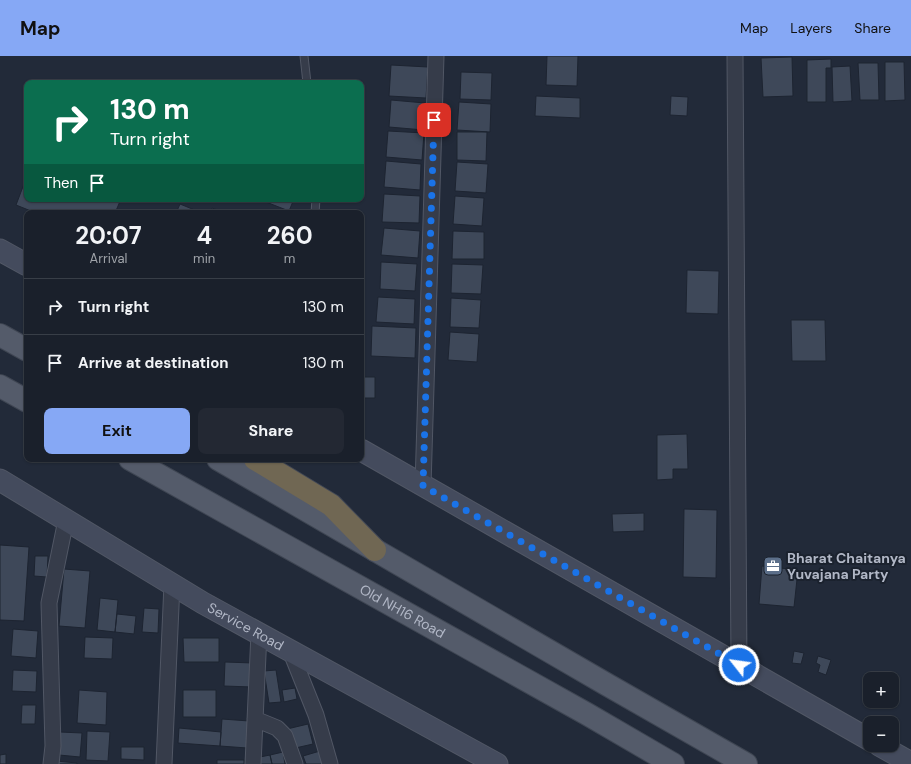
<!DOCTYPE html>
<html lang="en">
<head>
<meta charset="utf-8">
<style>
  :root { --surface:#1a202b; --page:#232833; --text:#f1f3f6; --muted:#9fa3a9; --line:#383e47; --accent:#86a8f5 }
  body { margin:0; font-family:"DM Sans",sans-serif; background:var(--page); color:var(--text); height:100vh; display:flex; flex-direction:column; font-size:15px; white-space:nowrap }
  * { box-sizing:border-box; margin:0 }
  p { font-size:13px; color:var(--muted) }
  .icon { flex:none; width:22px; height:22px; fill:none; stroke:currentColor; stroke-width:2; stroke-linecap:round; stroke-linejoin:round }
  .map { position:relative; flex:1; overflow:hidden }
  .drawer { position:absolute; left:24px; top:154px; width:340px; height:252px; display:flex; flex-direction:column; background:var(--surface); border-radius:8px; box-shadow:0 1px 3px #0004,0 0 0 1px var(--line) }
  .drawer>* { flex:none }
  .banner { position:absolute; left:24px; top:24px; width:340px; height:122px; border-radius:8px; box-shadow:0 1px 3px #0004,0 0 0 1px var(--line); background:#0b6e4f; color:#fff; overflow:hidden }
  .fabs { position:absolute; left:863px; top:616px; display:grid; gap:8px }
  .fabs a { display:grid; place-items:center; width:36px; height:36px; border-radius:8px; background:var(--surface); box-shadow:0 1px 3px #0004,0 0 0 1px var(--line); font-size:20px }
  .pin { position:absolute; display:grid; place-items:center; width:34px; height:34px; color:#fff; margin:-17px; border-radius:8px; box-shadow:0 2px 6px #0006 }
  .me { position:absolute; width:44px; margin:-22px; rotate:300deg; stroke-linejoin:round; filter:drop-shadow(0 0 3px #0008) }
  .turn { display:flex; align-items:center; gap:14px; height:84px; padding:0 20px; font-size:18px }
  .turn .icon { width:52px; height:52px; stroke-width:2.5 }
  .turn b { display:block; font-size:28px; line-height:34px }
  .then { display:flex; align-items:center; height:38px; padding:0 20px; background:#0003; gap:8px; font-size:15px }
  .eta { display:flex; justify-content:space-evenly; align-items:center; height:68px; text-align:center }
  .eta b { font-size:24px; font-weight:700; line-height:28px }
  .action { display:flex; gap:8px; margin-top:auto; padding:8px 20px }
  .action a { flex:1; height:46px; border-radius:8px; background:var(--accent); color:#111; font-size:16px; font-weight:700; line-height:46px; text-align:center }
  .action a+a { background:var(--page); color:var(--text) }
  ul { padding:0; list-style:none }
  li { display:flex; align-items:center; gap:12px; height:56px; padding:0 20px; border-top:1px solid var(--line) }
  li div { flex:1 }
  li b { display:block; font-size:15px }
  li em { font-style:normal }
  header { display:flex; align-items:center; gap:24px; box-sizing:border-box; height:56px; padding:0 20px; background:var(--accent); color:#111 }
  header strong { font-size:19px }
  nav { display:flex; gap:22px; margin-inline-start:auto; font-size:14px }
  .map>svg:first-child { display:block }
  .building { fill:#3e4859; stroke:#1d2431 }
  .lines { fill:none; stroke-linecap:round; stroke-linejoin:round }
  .lane-casing { stroke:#515765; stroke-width:9 }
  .street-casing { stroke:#515765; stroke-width:17 }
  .secondary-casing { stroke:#515765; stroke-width:23 }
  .primary-casing { stroke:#3f4653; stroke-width:24 }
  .highway-casing { stroke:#414755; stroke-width:24 }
  .lane { stroke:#363c4a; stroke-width:7 }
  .street { stroke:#363c4a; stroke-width:15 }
  .secondary { stroke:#444b5d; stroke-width:21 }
  .primary { stroke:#545b6a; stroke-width:22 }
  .highway { stroke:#706753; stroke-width:22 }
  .route { stroke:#1a73e8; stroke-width:7; stroke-dasharray:0 12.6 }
  .labels { text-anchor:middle; stroke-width:4; stroke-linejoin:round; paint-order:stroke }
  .poi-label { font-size:14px; font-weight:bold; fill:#b1b7c6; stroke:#1b222e; text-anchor:start }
  .street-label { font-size:14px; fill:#b1b7c6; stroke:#1b222e }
</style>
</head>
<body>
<header>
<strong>Map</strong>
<nav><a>Map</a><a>Layers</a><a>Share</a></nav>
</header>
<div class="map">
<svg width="911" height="708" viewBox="0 0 911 708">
  <rect width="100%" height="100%" fill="#222a39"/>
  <path class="building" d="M547 0H578L577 30 546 29Z
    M792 1 793 40 763 41 761 2Z
    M831 3V12H826V46H807V4Z
    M885 6H904L905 44 885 45Z
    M858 7H878L879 44H860Z
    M391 9 428 11 426 42 389 40Z
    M850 10 852 45 833 46 832 11Z
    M461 16 492 17 491 44 460 43Z
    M536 40 580 42V62L535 60Z
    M671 40 688 41 687 60 670 59Z
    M391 44 425 47 424 74 389 71Z
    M459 46 491 48 490 76 457 74Z
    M388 75 424 77 422 104 386 101Z
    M457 76H487L486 105 457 104Z
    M386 105 421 108 420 134 384 131Z
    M457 106 488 108 486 137 455 135Z
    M27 120V143H121L115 157H36L16 149Z
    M384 138 420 140 419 167 382 166Z
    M455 140 484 142 482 170 453 168Z
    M267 143H294L289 155 266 146Z
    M180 148 202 157H176Z
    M212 152 226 157H210Z
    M384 172 420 175 418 202 381 199Z
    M453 175 484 176V203H452Z
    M381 206 417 208 415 235 380 233Z
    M452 208 483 209 481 238 451 237Z
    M687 214 719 215 718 258 686 257Z
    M378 241 415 243 414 268 376 266Z
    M451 242 481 244 479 272 450 271Z
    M791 264H825L826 305H792Z
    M372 270 416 272 415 302 371 300Z
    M450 276 479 278 477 306 448 304Z
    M361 321H375V342H361Z
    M687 378 688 413H673V423L657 424V379Z
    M684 453 717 454 716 522 683 521Z
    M644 457V475L613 476 612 458Z
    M0 489 29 491 24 565 0 564Z
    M35 500H48L47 521 34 520Z
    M762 510 798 514 794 551 759 548Z
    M64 513 90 515 85 572 59 570Z
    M100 542 118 544 115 576 97 574Z
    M144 552 159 553 158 577 142 576Z
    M117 558 136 560 134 578 115 576Z
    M13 573 38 575 36 602 11 600Z
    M85 581 113 582 112 603 84 602Z
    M183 582H219V606H184Z
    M794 595 804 597 801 608 792 607Z
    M818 600 831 604 826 619 818 616 820 609 816 607Z
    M225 606 253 607 252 631 224 630Z
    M13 614 37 615 36 636 12 635Z
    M276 614 281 646 269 647 264 615Z
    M295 632 297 643 284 646 282 634Z
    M79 634 107 636 106 669 77 667Z
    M183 634H216V661H183Z
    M22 649H36L35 668H21Z
    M222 663 249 665 247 692 220 690Z
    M308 668 313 688 291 693 287 673Z
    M179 672 221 676 220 690 178 687Z
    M87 675 110 676 108 705 86 704Z
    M60 676 82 677 80 701 59 699Z
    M121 691H144V704L121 703Z
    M320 695 324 708H306L303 700Z
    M283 696 285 708H272L270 699Z
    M6 698V708H0V699Z
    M270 699 272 708H256L255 702Z
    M217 704H244V708H217Z
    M56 705 77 707V708H56Z"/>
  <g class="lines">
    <g class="lane-casing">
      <path id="lane" d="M304 0 307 27
        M315 157 316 143"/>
    </g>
    <g class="street-casing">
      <path id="street" d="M735 0 739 609
        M423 430 436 0
        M290 594 316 659 330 708
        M255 663 277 672 285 680 295 708
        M51 708 53 690 49 547 66 464
        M164 708 172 528
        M253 708 259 577"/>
    </g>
    <g class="secondary-casing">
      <g id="secondary">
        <path d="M0 194 27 209"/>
        <path d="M361 394 870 684"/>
        <path id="s1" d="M0 424 203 547 497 708"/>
        <path d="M879 689 911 707"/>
      </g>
    </g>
    <g class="primary-casing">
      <g id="primary">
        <path d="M0 279 27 294"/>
        <path d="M0 330 27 345"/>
        <path id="s2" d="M130 403 587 658 673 708"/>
        <path d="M218 403 606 628 746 708"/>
      </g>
    </g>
    <g class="highway-casing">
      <path id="highway" d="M255 403 331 449 375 494"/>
    </g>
    <use href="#lane" class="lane"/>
    <use href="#street" class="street"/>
    <use href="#secondary" class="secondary"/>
    <use href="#primary" class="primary"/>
    <use href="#highway" class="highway"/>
  </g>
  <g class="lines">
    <path class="route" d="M434 64 423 430 739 609"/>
  </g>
  <defs>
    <g id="office-square" transform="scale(1)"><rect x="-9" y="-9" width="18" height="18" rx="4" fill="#5c6f8a" stroke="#1b222e"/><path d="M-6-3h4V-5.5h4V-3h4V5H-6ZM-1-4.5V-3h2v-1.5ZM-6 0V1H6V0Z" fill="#fff"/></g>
  </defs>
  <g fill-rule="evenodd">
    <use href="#office-square" x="773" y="510"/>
  </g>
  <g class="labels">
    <g class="poi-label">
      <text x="787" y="507">Bharat Chaitanya<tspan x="787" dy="16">Yuvajana Party</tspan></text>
    </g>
    <g class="street-label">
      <text dy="5" stroke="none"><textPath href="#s2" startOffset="312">Old NH16 Road</textPath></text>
      <text dy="5" stroke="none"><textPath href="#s1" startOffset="286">Service Road</textPath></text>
    </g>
  </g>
</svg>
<div class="fabs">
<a>+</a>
<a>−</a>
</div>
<div class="pin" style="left:434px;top:64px;background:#d93025"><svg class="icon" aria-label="arrive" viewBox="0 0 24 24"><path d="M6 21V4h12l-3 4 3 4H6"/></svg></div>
<svg class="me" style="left:739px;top:609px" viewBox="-20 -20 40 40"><circle r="17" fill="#1a73e8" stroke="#fff" stroke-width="3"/><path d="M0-11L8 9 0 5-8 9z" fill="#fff"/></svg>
<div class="banner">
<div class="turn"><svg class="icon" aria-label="right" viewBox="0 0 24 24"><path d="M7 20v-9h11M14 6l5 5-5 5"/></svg><div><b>130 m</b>Turn right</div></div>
<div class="then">Then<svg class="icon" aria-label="arrive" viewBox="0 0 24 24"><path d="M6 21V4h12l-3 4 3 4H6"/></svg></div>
</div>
<section class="drawer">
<div class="eta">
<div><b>20:07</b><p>Arrival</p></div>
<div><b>4</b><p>min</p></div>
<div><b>260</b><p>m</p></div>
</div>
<ul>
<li><svg class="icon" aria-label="right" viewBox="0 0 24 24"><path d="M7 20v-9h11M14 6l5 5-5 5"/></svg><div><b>Turn right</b></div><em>130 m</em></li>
<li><svg class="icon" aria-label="arrive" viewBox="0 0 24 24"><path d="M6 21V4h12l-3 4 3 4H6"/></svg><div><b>Arrive at destination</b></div><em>130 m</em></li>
</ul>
<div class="action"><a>Exit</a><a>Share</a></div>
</section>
</div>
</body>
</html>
